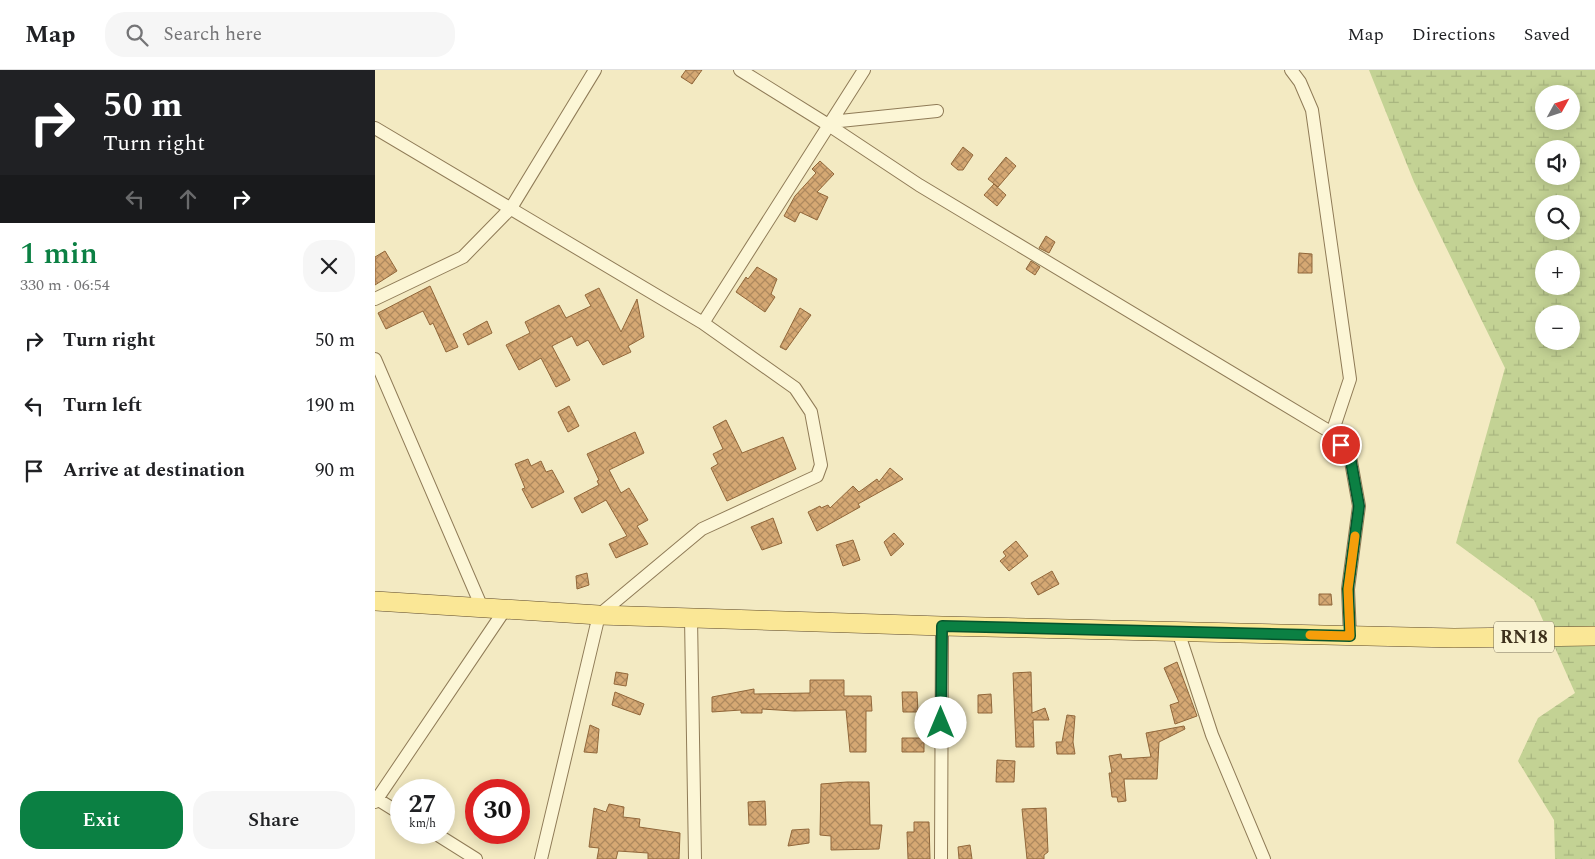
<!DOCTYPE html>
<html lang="en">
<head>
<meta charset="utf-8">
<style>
  :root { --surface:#fff; --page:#f6f6f6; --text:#202124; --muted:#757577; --line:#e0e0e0; --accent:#0b8043 }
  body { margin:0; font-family:Spectral,serif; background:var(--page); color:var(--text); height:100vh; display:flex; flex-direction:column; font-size:19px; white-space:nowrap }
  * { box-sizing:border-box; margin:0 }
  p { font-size:16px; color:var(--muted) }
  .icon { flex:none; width:28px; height:28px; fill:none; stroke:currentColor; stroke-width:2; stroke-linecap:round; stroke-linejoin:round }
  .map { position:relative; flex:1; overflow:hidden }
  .drawer { display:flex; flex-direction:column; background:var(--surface); width:375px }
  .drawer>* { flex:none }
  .hud { background:#202124; color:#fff; overflow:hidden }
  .needle { width:32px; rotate:50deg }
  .fabs { position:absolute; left:1160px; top:15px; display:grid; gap:10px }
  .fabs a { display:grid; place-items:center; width:45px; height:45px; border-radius:50%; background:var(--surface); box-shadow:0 2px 12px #0003; font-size:25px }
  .speed { position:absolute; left:15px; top:709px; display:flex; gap:10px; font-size:25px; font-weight:700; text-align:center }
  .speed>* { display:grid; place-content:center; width:65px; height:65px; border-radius:50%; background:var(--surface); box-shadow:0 2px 12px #0003; line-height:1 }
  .speed small { font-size:12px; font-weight:400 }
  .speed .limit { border:8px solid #d22; background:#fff; color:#111 }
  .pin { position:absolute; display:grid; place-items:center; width:42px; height:42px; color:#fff; margin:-21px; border:2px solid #fff; border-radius:50%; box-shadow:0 1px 5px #0007 }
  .me { position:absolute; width:55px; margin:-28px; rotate:0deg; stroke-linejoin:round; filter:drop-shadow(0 0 4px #0008) }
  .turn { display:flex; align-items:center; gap:18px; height:105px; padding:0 20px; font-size:22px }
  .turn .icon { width:65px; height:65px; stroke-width:2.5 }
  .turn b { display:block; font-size:35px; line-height:42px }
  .lanes { display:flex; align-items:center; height:48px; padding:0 20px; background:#0003; justify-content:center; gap:25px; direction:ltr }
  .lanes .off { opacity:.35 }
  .round { display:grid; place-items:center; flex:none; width:52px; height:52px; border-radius:20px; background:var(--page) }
  .headline { display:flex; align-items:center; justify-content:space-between; height:85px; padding:0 20px }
  h1 { font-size:30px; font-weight:600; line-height:38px; color:var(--accent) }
  .action { display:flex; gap:10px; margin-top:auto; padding:10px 20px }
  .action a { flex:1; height:58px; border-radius:20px; background:var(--accent); color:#fff; font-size:20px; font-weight:600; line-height:58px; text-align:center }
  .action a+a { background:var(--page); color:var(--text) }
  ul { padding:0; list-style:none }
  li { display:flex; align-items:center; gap:15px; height:65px; padding:0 20px }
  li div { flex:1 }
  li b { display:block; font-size:19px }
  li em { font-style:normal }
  header { display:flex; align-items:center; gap:30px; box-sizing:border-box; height:70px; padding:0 25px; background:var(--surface); border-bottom:1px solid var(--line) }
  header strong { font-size:24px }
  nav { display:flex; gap:28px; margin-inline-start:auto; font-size:18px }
  .search { width:350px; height:45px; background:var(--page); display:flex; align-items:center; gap:12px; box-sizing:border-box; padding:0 18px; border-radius:20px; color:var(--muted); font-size:19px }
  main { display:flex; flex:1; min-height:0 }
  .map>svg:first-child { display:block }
  .wetland { fill:url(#wetland-marsh); fill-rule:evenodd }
  .building { fill:url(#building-cross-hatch); stroke:#91673a }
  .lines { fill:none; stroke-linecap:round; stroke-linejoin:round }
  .minor-casing { stroke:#8f7b57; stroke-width:14 }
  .primary-casing { stroke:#5c482b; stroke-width:20 }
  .minor { stroke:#fcf6d6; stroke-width:12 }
  .primary { stroke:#fae796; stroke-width:19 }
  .route-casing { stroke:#07532c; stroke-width:12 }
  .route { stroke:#0b8043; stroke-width:9 }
  .slow { stroke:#f59e0b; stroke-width:9 }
  .labels { text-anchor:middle; stroke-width:4; stroke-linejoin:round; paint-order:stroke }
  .shield { fill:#f9f3d2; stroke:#756a53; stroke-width:1 }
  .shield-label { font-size:18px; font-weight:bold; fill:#3d301c }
</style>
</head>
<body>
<header>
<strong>Map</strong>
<div class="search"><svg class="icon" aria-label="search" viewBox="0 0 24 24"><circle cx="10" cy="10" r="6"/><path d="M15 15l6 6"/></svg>Search here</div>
<nav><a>Map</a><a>Directions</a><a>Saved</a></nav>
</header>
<main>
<section class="drawer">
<div class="hud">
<div class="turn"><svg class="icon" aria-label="right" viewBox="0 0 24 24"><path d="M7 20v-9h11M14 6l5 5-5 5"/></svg><div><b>50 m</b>Turn right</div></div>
<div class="lanes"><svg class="icon off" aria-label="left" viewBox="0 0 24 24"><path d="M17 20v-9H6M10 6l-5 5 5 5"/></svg><svg class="icon off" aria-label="ahead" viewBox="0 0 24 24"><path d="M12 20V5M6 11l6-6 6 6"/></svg><svg class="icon" aria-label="right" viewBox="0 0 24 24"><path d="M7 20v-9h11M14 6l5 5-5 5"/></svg></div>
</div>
<div class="headline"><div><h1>1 min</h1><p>330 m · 06:54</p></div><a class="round"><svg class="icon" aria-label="close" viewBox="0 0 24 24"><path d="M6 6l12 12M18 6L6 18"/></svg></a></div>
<ul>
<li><svg class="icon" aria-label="right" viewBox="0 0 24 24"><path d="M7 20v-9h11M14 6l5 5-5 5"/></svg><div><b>Turn right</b></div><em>50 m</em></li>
<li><svg class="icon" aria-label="left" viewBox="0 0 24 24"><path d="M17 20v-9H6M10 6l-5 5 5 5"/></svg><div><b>Turn left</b></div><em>190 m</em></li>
<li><svg class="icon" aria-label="arrive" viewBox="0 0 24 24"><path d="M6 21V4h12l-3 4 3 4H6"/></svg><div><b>Arrive at destination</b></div><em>90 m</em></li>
</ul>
<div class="action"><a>Exit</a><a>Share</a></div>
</section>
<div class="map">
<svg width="1220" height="789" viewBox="0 0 1220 789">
  <defs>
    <pattern id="wetland-marsh" width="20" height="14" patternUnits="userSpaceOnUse" patternTransform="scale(1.25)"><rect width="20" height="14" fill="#c3d294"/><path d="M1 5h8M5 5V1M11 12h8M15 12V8" fill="none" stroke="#a8b57f"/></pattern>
    <pattern id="building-cross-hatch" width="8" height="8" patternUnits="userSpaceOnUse" patternTransform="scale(1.25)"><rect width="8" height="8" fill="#d5a873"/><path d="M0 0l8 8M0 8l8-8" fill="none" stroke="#ae895e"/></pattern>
  </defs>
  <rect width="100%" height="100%" fill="#f3eac2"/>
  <path class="wetland" d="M994 0H1220V789H1180L1179 750 1143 691 1163 648 1200 623 1159 530 1081 473 1130 298 1039 112ZM1169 24H1196V51H1169ZM1169 79H1196V106H1169ZM1169 134H1196V161H1169ZM1169 189H1196V216H1169ZM1169 244H1196V271H1169Z"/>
  <path class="building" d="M311 0H327L317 14 306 7Z
    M588 77 598 85 588 100H583L576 94Z
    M631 87 641 96 623 117 613 109Z
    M445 91 459 104 442 122 453 127 442 150 425 142 420 152 409 146 420 126 441 103 437 99Z
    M619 114 631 125 622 136 609 125Z
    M671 166 680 172 674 183 664 178Z
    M10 181 22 201 0 215V187Z
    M924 183 937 184V203H923Z
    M656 191 665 197 660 205 651 199Z
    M382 197 402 209 396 224 400 227 390 242 361 222 371 207 373 209Z
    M55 216 83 277 71 282 58 253 55 255 48 241 11 259 3 243Z
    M224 218 246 262 262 229 269 267 253 276 256 282 228 295 213 270 202 276 197 266 177 276 195 310 181 317 166 288 144 300 131 275 155 263 150 252 184 235 191 248 216 236 210 225Z
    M425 238 436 245 411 280 405 277Z
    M112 251 117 263 93 275 88 264Z
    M194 336 204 356 193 362 183 342Z
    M351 350 367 383 408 367 421 399 352 431 336 398 343 394 338 384 348 379 338 357Z
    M260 362 269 383 234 400 246 423 254 418 273 450 262 456 273 474 241 488 234 474 252 466 231 430 207 443 199 428 224 415 222 411 224 410 212 384Z
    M153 389 156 396 166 391 171 402 177 400 189 422 157 438 147 419 150 418 140 394Z
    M515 398 528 409 483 434 485 437 442 461 433 442 445 436 446 438 453 435 455 438 478 416 484 422 502 409 504 412Z
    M398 448 407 473 387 480 376 457Z
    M519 463 529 474 516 486 509 472Z
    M478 470 485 490 468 496 461 475Z
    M641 471 653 486 634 501 625 491 631 486 628 482Z
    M677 501 684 514 663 525 656 513Z
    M212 503 214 515 202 519 201 506Z
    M944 524H956L957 535H944Z
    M802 592 822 646 800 654 795 635 804 632 789 598Z
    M241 602 253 604 251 616 239 614Z
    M656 602 657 643 670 638 674 650H658L659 677H641L638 603Z
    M435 610H469V626H496L497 641H491V682H475L471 640 419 641 387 639V643H366V640L337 642V627L379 619V624L435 623Z
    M240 622 269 634 265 645 237 635Z
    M527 622H542L543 642H528Z
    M616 624 617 643H603V625Z
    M692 645 700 646 698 672 700 684H682L681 672H687Z
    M215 655 224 659 222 683 209 682Z
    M809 656 810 659 784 672 782 709H749L751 731 743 732 742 727H737L734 703H737L734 686 746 684 747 689 776 687 771 663Z
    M527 668H549V682H527Z
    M622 690 640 691 639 712H621Z
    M472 712H494L495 755H507L504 779 456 780V766L445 765 446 714Z
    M390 731 391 755H374L373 732Z
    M234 734 249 737 248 747 265 749 264 757 305 763 304 789H273V783L243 781 241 789H222L224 778 214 777 219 738 231 742Z
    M671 738 673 782 669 785V789H652L647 739Z
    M539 752H554L555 789H533L532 762H539Z
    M434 759V773L413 776 417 760Z
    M595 775 597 789H584L583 777Z"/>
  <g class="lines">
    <g class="minor-casing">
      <path id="minor" d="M365 0 455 56 544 115 957 363
        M916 0 925 12 937 40 975 309 957 363 975 386 984 436 973 519 975 566
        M455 56 465 51 562 41
        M0 58 328 253 420 318 436 342 446 395 442 406 327 459 224 545 166 789
        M0 229 88 187 136 138 220 0
        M328 253 489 0
        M0 289 108 540
        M316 548 320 789
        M803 561 837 665 889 789
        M2 729 26 744
        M0 732 129 541
        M58 762 101 789
        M566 789 567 556"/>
    </g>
    <g class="primary-casing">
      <path id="primary" d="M0 531 224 545 567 556 1079 568 1220 566"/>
    </g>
    <use href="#minor" class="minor"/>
    <use href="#primary" class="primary"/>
  </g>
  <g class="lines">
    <g class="route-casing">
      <path id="route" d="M566 653 567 556 975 566 973 519 984 436 975 386 966 375"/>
    </g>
    <use href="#route" class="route"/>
    <path class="slow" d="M935 565 975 566 973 519 980 466"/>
  </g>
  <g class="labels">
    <rect class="shield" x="1119" y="551.5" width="60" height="31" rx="4"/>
    <g class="shield-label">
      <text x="1149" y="573">RN18</text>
    </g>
  </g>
</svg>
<div class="fabs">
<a><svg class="needle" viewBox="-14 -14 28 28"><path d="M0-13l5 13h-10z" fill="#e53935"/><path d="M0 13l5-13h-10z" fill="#757577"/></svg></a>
<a><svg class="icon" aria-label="sound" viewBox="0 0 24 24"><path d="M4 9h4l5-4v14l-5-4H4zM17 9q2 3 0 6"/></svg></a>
<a><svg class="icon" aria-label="search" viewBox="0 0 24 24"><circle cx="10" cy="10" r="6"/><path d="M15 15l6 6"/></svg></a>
<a>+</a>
<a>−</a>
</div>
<div class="speed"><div>27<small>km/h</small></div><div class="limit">30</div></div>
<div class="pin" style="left:966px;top:375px;background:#d93025"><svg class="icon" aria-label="arrive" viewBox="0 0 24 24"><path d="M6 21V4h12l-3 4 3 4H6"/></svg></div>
<svg class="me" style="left:566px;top:653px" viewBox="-20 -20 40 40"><circle r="19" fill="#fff"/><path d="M0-13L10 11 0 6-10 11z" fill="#0b8043"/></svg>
</div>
</main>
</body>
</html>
